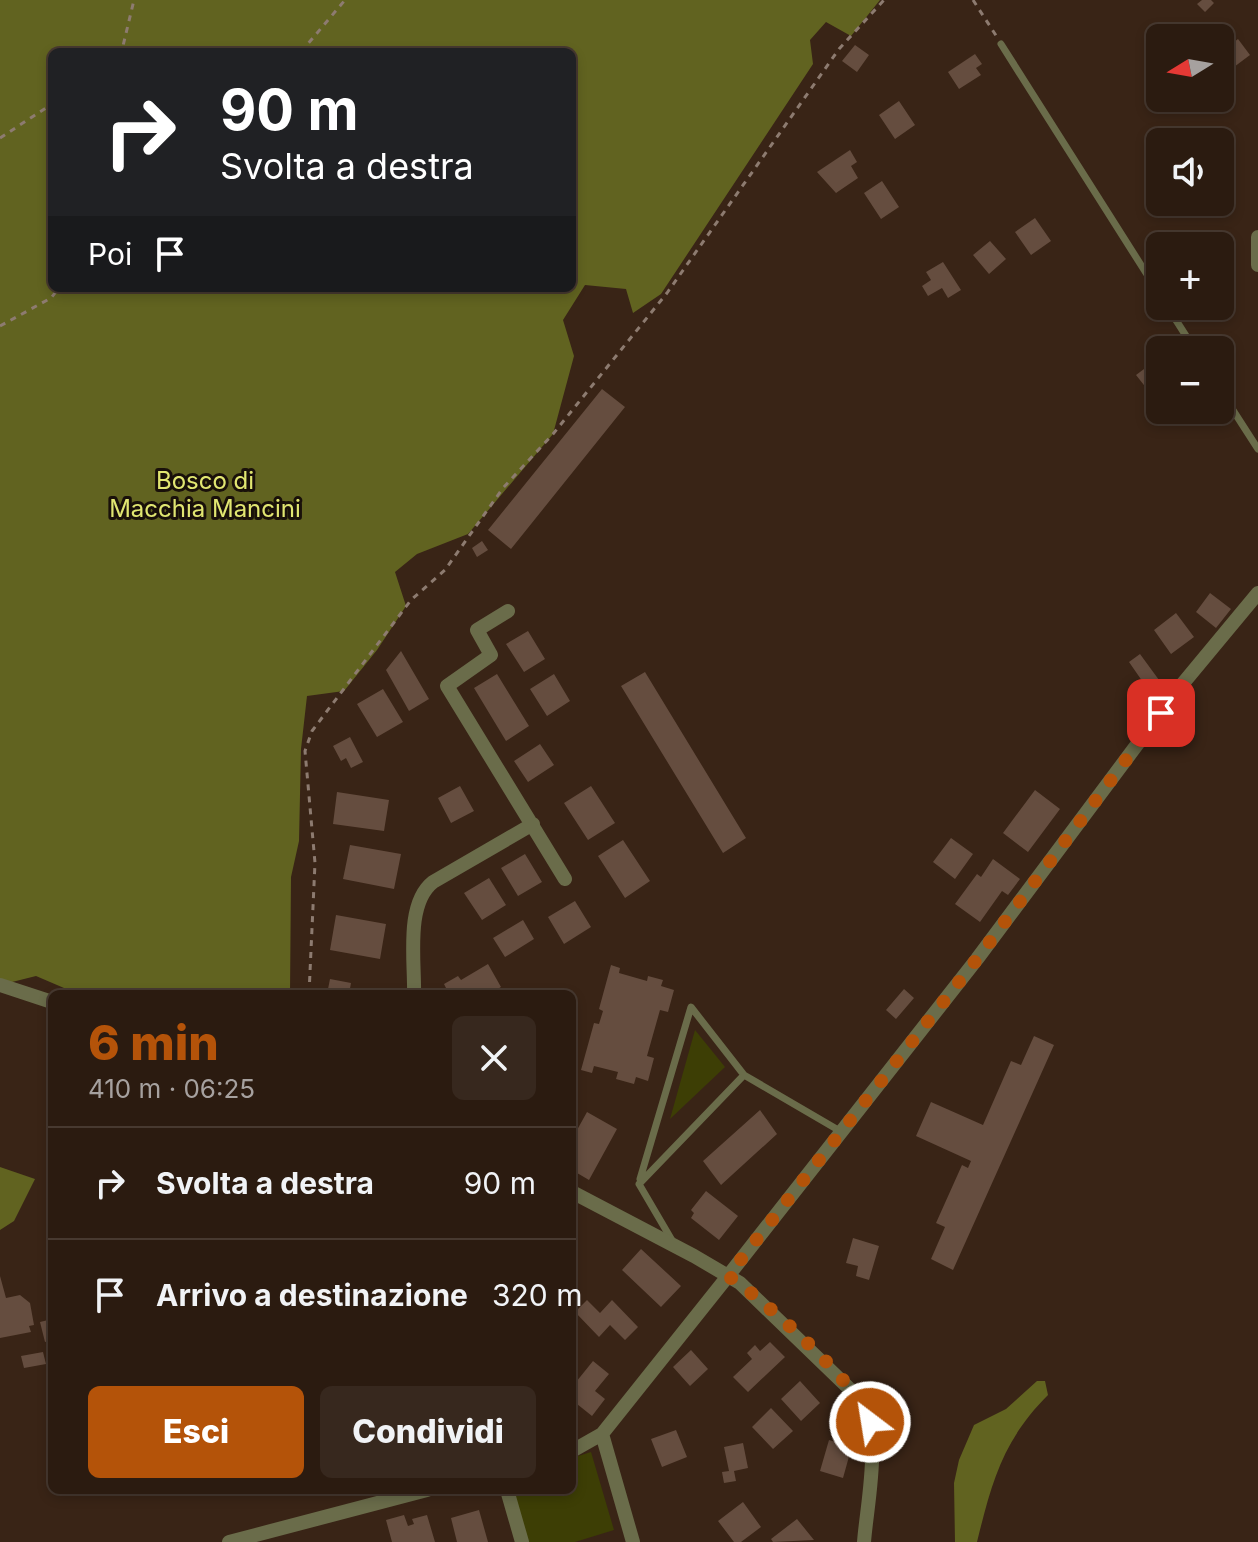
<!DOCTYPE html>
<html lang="it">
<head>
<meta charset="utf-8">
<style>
  :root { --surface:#2b1b10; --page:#37281e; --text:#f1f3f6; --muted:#a6a19f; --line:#473930; --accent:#b45309 }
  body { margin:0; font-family:Inter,sans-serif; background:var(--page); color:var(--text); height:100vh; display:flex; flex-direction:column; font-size:30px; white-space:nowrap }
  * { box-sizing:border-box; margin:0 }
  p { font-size:26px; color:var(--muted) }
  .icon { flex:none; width:44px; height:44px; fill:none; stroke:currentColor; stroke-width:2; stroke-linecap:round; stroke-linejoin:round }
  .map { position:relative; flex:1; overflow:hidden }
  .panel { position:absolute; left:48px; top:990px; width:528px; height:504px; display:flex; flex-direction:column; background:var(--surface); border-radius:12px; box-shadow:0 4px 12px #0003,0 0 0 2px var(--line) }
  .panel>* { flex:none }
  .hud { position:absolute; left:48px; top:48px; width:528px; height:244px; border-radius:12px; box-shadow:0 4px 12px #0003,0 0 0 2px var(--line); background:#202124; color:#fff; overflow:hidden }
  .needle { width:52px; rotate:259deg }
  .controls { position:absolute; left:1146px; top:24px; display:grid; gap:16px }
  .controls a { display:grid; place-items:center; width:88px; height:88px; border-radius:12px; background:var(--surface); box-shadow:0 4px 12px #0003,0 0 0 2px var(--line); font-size:40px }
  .pin { position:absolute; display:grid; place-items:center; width:68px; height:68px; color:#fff; margin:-34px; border-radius:16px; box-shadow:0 4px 12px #0006 }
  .me { position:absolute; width:88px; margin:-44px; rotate:329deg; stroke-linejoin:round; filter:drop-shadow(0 0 6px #0008) }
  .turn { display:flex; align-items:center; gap:28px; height:168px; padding:0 40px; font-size:36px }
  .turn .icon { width:104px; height:104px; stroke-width:2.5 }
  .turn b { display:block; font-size:56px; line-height:68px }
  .then { display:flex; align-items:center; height:76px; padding:0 40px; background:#0003; gap:16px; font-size:30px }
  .round { display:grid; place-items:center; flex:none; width:84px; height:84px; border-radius:12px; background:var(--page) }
  .headline { display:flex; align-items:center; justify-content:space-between; height:136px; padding:0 40px }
  h1 { font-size:48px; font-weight:800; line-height:60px; color:var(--accent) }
  .action { display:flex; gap:16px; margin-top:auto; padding:16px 40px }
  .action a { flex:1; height:92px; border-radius:12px; background:var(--accent); color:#fff; font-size:32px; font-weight:800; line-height:92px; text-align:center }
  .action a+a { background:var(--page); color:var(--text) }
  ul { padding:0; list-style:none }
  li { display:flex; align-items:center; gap:24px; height:112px; padding:0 40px; border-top:2px solid var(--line) }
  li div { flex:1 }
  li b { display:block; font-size:30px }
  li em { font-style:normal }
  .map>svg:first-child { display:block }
  .green { fill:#3d3e05 }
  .forest { fill:#616320; fill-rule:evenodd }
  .building { fill:#654d3f }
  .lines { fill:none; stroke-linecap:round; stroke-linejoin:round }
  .path { stroke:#8d7b70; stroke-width:3; stroke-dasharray:6 6; stroke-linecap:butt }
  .lane { stroke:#6a6c4a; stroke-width:7 }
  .street { stroke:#6a6c4a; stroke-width:14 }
  .route { stroke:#b45309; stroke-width:14; stroke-dasharray:0 25.2 }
  .labels { text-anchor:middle; stroke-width:6; stroke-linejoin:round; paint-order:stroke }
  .park-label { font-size:24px; fill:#e1e671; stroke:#19100a }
</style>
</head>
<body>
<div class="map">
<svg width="1258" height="1542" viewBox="0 0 1258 1542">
  <rect width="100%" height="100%" fill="#392416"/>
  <path class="green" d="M695 1030 725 1067 670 1119Z
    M591 1452 614 1530 575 1542H528L512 1490H572V1458Z"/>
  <path class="forest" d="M0 0H880L851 36 826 22 810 40 813 64 661 294 633 313 626 289 585 285 563 320 574 356 553 434 468 534 417 554 395 572 406 606 377 650 344 691 307 696 301 749 299 841 291 877 290 994H78L36 976 0 985ZM52 52H572V288H52Z
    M0 1167 35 1179 14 1221 0 1230Z
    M1037 1381H1045L1048 1395C1003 1440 992 1481 977 1542H955L954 1483 959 1460 974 1425 1006 1409Z"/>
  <path class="building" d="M1202 0H1211L1214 3 1205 12 1197 4Z
    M1238 39 1250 55 1230 70 1220 53Z
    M855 45 869 55 857 72 842 61Z
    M975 54 982 64 976 68 981 75 959 89 948 72Z
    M899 101 915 125 895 139 879 115Z
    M850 150 857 162 851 166 858 178 836 193 817 172Z
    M882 181 899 207 881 219 864 193Z
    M1035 218 1051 241 1031 255 1015 232Z
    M990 241 1006 259 989 274 973 255Z
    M943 262 961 290 948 298 942 288 928 296 922 286 931 280 926 272Z
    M1160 357V388L1151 394 1136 375Z
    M602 389 625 407 511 549 488 530Z
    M482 541 488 550 477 557 472 548Z
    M1210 593 1231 609 1216 628 1196 612Z
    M1176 613 1194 637 1171 654 1154 630Z
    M528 631 545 659 524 672 506 644Z
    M401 651 429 699 409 711 386 670Z
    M1140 654 1159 680 1147 688 1129 662Z
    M645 672 746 838 723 853 621 686Z
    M497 674 529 726 506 741 474 688Z
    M554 674 570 701 547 716 530 689Z
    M383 689 403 722 377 737 357 704Z
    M350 737 363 762 351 768 346 758 341 761 333 746Z
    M540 744 554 765 528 782 514 761Z
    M460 786 474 811 451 823 438 798Z
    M591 786 615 823 588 840 564 803Z
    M1035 790 1060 809 1028 852 1003 833Z
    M337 792 389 800 384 831 333 824Z
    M951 838 973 854 955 879 933 862Z
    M623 840 650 881 625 898 598 856Z
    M350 845 401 854 394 889 343 879Z
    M525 854 542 882 518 896 501 868Z
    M993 859 1020 879 1008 895 1002 891 980 922 955 904 977 874 981 877Z
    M489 878 506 905 482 920 464 893Z
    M575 901 591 927 564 944 548 917Z
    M336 915 386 924 380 959 330 950Z
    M523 920 534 939 505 957 493 938Z
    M488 964 501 987 489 994H449L444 984 458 976 461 980Z
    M611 965 620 968 619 973 647 981 648 976 663 980 661 986 674 990 668 1012 660 1010 647 1056 654 1058 648 1081 636 1077 634 1084 616 1079 618 1072 594 1066 592 1073 581 1070 594 1023 599 1024 603 1011 599 1009Z
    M330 979 351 983 349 994H327Z
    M904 989 914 998 896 1019 886 1010Z
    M1034 1036 1054 1045 953 1270 931 1259 945 1227 936 1223 962 1165 968 1168 971 1161 916 1136 931 1102 983 1125 1011 1061 1021 1065Z
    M760 1110 777 1134 721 1185 703 1161Z
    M587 1112 617 1129 589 1180 572 1170V1139Z
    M706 1191 738 1216 719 1240 691 1218 694 1213 691 1210Z
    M853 1238 879 1246 869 1280 856 1276 858 1266 846 1263Z
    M641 1249 681 1286 661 1307 622 1270Z
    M0 1276 6 1298 20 1295 30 1303 34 1325 29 1326 31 1332 0 1338Z
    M587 1300 600 1313 612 1300 638 1327 625 1340 610 1325 599 1337 575 1312Z
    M52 1319V1340L45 1342 40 1322Z
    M770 1342 785 1357 748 1392 733 1377 752 1359 747 1353 755 1345 760 1351Z
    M691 1350 708 1369 690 1386 673 1367Z
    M43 1352 46 1364 24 1368 21 1356Z
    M593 1361 609 1374 595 1391 605 1399 592 1416 572 1400V1387Z
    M800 1381 820 1403 801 1421 781 1399Z
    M771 1408 793 1431 773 1449 752 1427Z
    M676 1430 687 1457 662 1467 651 1439Z
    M829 1440 842 1444 840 1450 850 1453 843 1478 820 1471Z
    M743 1443 748 1468 734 1471 736 1481 724 1483 722 1472 729 1471 724 1447Z
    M743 1502 761 1527 741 1542H734L718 1521Z
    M479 1510 488 1542H457L451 1518Z
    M404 1515 408 1526 414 1524 412 1519 427 1515 435 1542H392L386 1520Z
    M797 1519 814 1540 773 1542 771 1539Z"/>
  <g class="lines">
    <path class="path" d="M973 0 997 37
      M116 52 122 50 134 0
      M301 52 345 0
      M0 138 52 104
      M0 326 51 298 59 288
      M309 994 315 863 305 751 312 731 411 600 445 570 503 488 553 434 667 293 839 49 884 0"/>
    <path class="lane" d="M1001 44 1160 295
      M1167 306 1195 350
      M1220 390 1258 449
      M640 1179 691 1007 744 1075
      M673 1242 639 1184 744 1075 840 1131"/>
    <path class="street" d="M1258 237V265
      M508 611 477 630 491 655 447 686 565 879
      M0 985 52 1002
      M414 994C415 962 405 904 433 882L533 824
      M572 1192 694 1256 740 1283 860 1399C883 1432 867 1503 864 1542
      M602 1434 633 1542
      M572 1451 602 1434 728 1276 977 959 1180 687 1258 593
      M507 1490 522 1542
      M229 1542 427 1490"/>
  </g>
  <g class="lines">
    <path class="route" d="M870 1422C861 1386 762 1298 728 1276L977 959 1161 713"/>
  </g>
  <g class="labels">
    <g class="park-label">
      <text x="205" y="489">Bosco di<tspan x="205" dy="28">Macchia Mancini</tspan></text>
    </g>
  </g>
</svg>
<div class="controls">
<a><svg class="needle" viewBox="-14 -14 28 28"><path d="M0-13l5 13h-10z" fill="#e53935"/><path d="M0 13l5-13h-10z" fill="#a6a19f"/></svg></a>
<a><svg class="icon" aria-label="sound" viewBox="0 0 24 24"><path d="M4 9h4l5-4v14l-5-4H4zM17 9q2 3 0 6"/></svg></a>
<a>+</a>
<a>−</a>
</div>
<div class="pin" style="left:1161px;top:713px;background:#d93025"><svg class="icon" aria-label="arrive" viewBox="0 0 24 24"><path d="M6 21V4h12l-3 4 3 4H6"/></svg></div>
<svg class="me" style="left:870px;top:1422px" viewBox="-20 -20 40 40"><circle r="17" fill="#b45309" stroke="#fff" stroke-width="3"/><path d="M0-11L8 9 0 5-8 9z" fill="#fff"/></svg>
<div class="hud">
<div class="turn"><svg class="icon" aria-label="right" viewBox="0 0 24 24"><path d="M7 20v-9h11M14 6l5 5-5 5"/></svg><div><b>90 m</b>Svolta a destra</div></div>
<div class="then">Poi<svg class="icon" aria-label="arrive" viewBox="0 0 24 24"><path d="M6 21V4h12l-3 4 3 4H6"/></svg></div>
</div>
<section class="panel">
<div class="headline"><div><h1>6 min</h1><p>410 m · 06:25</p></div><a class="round"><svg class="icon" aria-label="close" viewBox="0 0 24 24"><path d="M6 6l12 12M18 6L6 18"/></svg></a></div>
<ul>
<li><svg class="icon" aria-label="right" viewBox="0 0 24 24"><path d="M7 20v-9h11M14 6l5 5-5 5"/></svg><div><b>Svolta a destra</b></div><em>90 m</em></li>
<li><svg class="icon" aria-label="arrive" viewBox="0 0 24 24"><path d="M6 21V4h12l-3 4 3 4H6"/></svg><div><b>Arrivo a destinazione</b></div><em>320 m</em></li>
</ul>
<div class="action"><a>Esci</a><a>Condividi</a></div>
</section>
</div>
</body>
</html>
